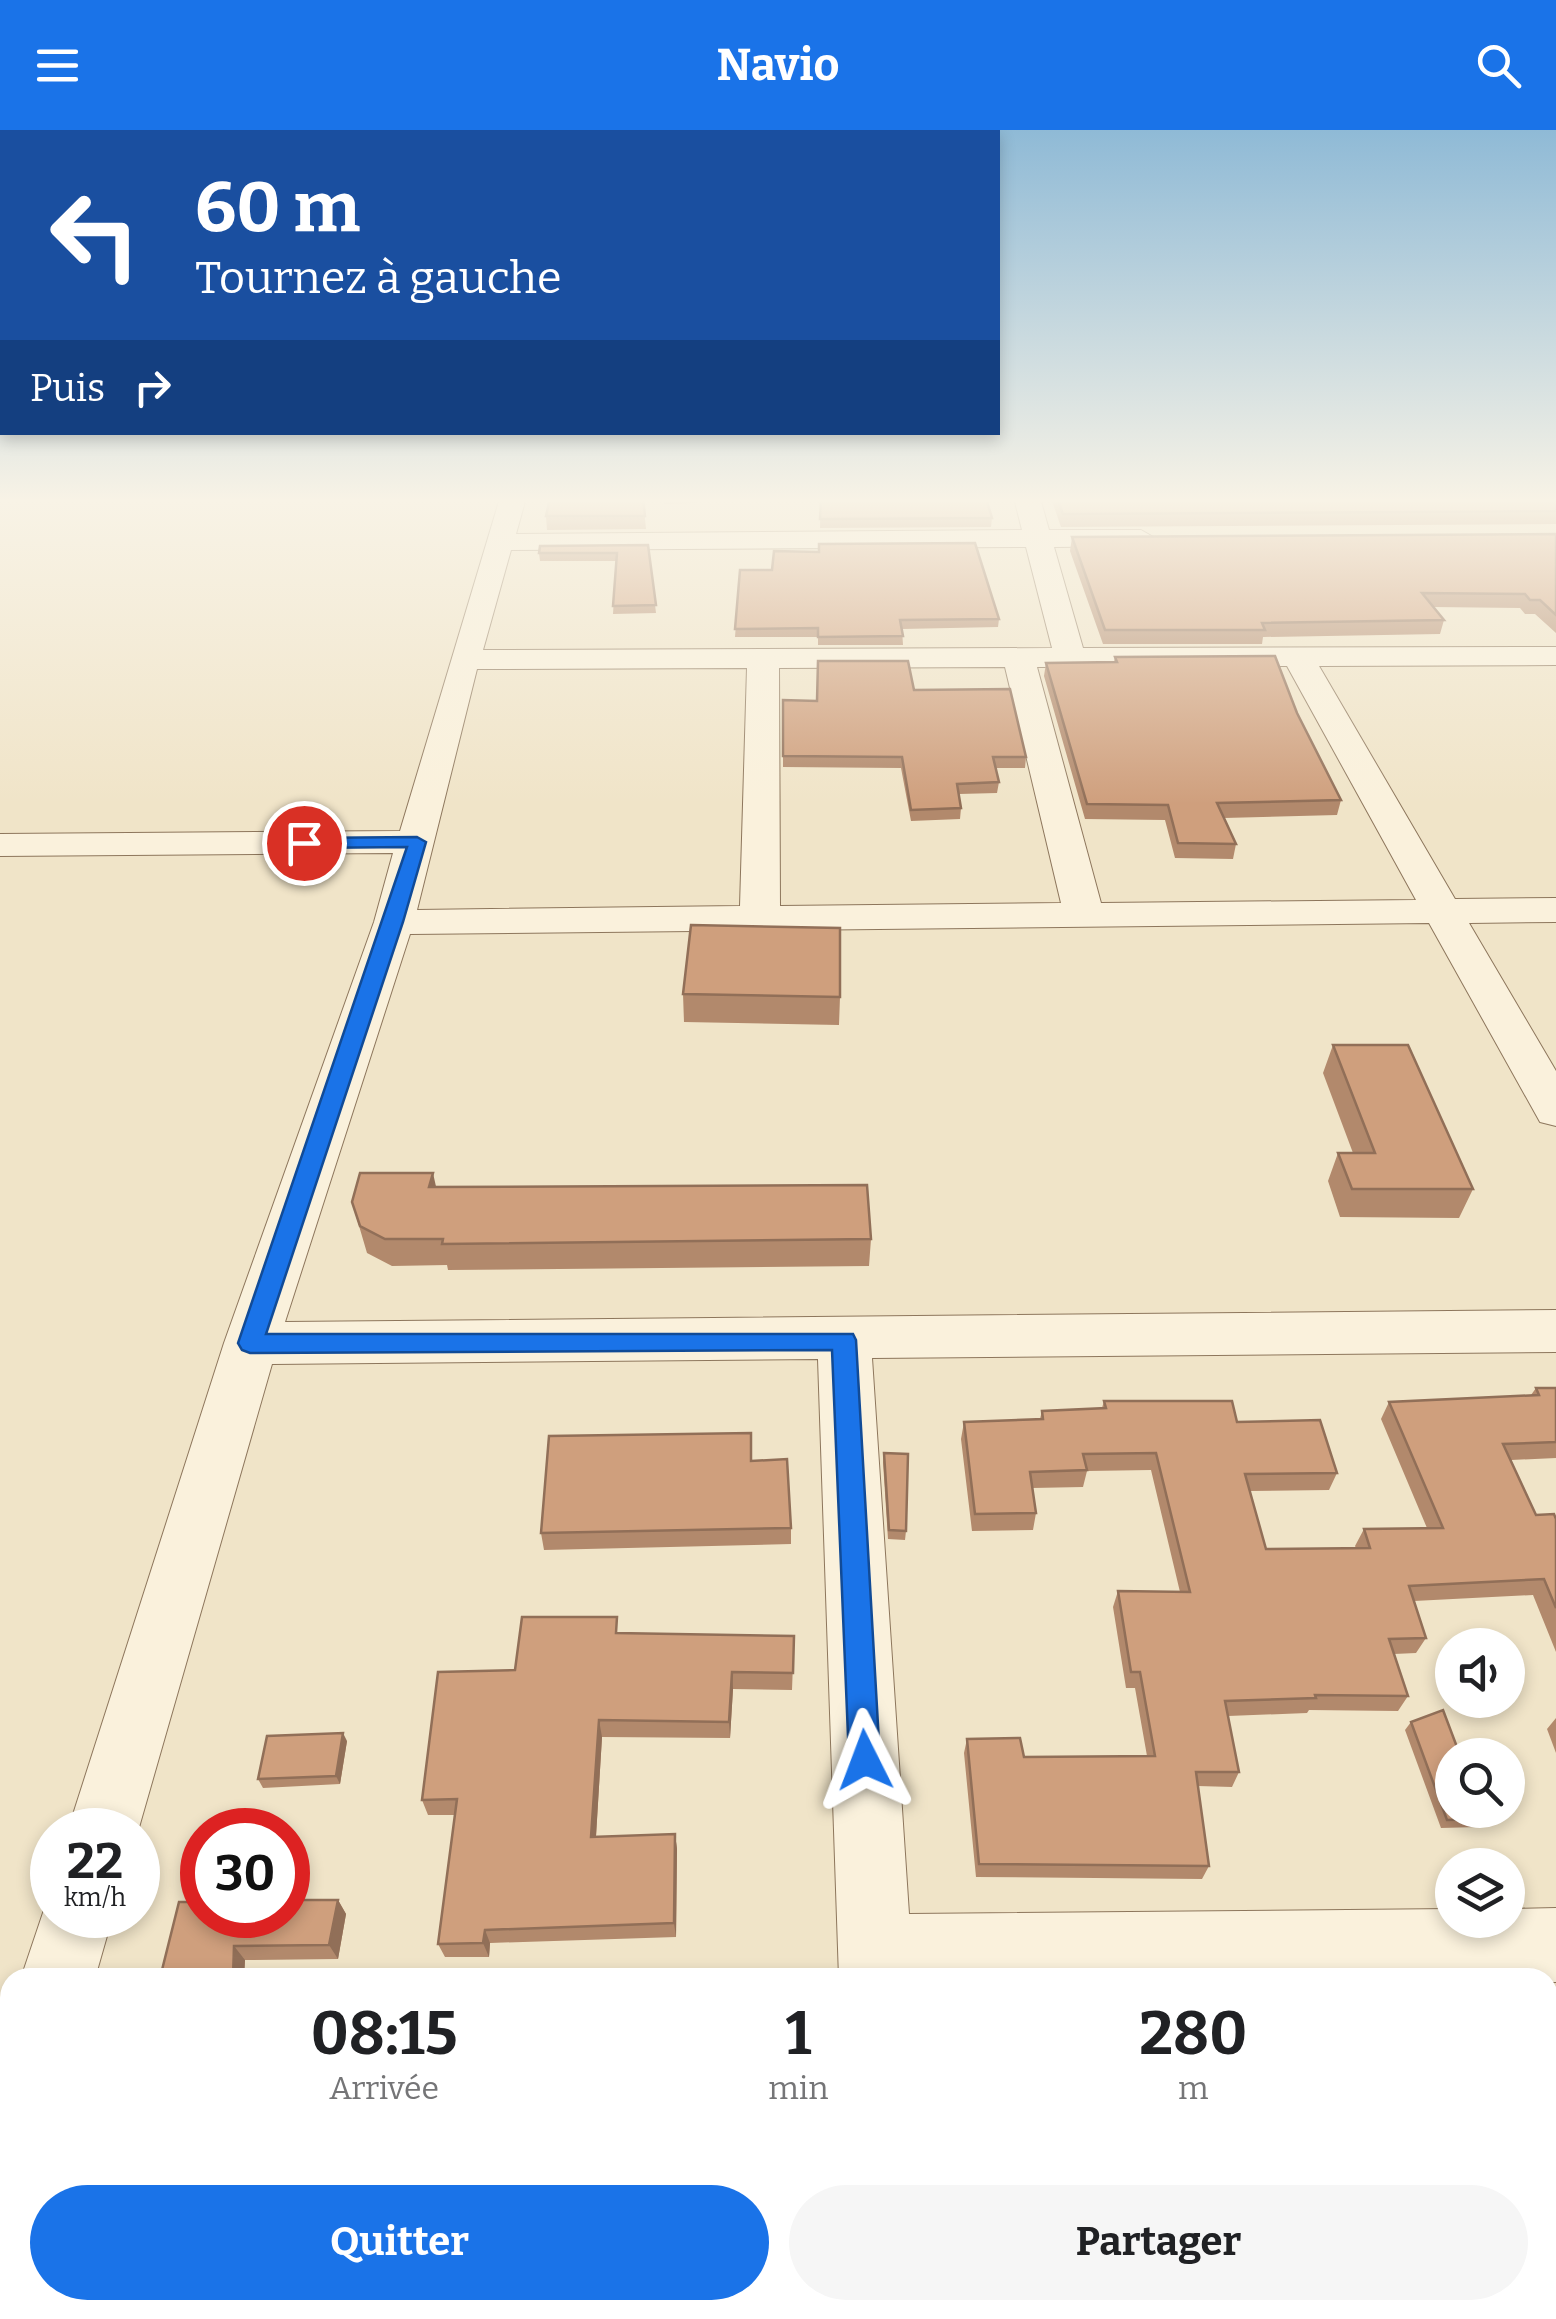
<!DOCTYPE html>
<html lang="fr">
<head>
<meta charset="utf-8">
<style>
  :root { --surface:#fff; --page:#f6f6f6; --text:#202124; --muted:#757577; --accent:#1a73e8 }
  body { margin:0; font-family:Bitter,serif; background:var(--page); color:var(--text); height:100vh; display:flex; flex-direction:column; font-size:38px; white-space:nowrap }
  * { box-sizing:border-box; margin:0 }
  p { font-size:32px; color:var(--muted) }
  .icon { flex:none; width:55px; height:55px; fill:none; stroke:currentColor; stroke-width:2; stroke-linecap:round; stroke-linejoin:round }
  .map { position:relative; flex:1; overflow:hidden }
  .sheet { position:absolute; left:0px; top:1838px; width:1558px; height:352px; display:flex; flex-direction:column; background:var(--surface); border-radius:30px 30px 0 0; box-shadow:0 5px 15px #0003 }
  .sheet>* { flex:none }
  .guide { position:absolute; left:0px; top:0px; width:1000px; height:305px; box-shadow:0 5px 15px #0003; background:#1a4fa0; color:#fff; overflow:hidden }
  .fabs { position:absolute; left:1435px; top:1498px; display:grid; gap:20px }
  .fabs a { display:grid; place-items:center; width:90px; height:90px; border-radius:50%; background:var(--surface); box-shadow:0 5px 15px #0003; font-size:50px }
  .speed { position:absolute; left:30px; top:1678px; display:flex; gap:20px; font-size:50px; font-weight:700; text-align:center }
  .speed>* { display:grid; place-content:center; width:130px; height:130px; border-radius:50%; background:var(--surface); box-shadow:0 5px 15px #0003; line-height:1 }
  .speed small { font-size:25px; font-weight:400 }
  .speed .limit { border:15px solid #d22; background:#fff; color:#111 }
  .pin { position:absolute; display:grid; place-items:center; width:85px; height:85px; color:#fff; margin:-42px; border:5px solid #fff; border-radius:50%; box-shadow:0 2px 10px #0007 }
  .me { position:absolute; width:110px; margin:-55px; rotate:357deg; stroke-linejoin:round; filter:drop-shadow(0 0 8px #0008) }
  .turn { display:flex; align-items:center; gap:35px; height:210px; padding:0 30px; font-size:45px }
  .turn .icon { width:130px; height:130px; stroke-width:2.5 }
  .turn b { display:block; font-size:70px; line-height:85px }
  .then { display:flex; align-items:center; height:95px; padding:0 30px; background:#0003; gap:20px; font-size:38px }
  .eta { display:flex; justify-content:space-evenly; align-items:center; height:170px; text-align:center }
  .eta b { font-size:60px; font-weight:700; line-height:70px }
  .action { display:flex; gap:20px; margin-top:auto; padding:20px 30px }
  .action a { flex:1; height:115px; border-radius:60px; background:var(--accent); color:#fff; font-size:40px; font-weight:700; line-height:115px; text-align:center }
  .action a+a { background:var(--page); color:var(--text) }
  header { display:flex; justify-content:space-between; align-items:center; height:130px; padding:0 30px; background:var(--accent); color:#fff; font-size:45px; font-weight:700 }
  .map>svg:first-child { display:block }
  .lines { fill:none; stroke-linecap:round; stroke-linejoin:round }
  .street-casing { stroke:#8d765c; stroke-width:2 }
  .street { fill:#faf1dc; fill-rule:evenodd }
  .wall { fill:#b2896c }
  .shaded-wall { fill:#916f58 }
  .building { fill:#cf9f7d; stroke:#916f58; stroke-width:2.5 }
  .route { fill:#1a73e8; stroke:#114b97; stroke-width:2.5 }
</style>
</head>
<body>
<header><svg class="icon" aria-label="menu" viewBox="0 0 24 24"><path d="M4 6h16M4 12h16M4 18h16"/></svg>Navio<svg class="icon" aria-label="search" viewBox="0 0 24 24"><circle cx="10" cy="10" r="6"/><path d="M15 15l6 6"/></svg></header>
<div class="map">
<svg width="1556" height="2189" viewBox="0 0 1556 2189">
  <rect width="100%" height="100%" fill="#f0e4c8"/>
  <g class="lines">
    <g class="street-casing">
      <path id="street" d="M500 368H526L516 404 1022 400 1014 368H1040L1049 400H1141L1155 408 1141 416 1054 417 1083 518 1556 517V535L1319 536 1455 769 1556 768V792L1469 793 1556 941V996L1540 992 1429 793 410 804 285 1192 1556 1180V1222L872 1228 909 1784 1452 1779V1790H1508V1779L1556 1778V1852H1548V1848H839L818 1229 272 1234 138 1701 68 1700 224 1213 374 792 393 723 0 726V704L400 701ZM1026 417 1052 518 483 520 511 420ZM1287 536 1416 770 1101 773 1037 537ZM1005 537 1061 773 780 776 779 538ZM747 538 740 776 417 780 477 539Z
        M51 1759 52 1785H113L95 1848H21Z
        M10 1966V2075L0 2079V1970Z
        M854 2180H940L941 2189H855Z"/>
    </g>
    <use href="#street" class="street"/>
  </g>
  <path class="wall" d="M643 368 646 399 547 400 546 386Z
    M663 368H698V373L664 374Z
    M821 368 992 388 991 397 820 398Z
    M1051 368H1556V394L1061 397Z
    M1556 405V503L1535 484H1525L1520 478 1433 477 1444 490 1440 504 1263 507 1262 514H1103L1070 421 1072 407Z
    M648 415 656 483 613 484 616 431H540L539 423Z
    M740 440 999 489 998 497 902 499 903 515H818V507H735Z
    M1115 527 1297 583 1341 670 1337 685 1224 688 1236 714 1233 729 1175 728 1165 690 1085 689 1044 546 1046 533 1114 532Z
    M914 560 1026 627 1025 638H996L999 652 997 663 959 664 961 678 960 689 911 691 901 638 783 637V570L817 571Z
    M683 864 840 867 839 895 684 892Z
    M1333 915 1473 1059 1459 1088 1340 1087 1328 1051 1338 1023H1353L1323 943Z
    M436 1057 871 1109 869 1136 448 1140 447 1135 392 1136 367 1123 352 1072Z
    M1536 1258H1556V1328L1511 1330 1536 1385 1556 1389V1522L1533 1465 1414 1471 1426 1508 1416 1523 1394 1524 1408 1566 1398 1581 1309 1580 1307 1583 1228 1586 1239 1642 1232 1657 1198 1656 1209 1736 1202 1749 976 1747 964 1623 967 1609 1024 1627 1147 1626 1135 1558H1126L1113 1477 1118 1461 1180 1462 1151 1340 1087 1341 1083 1357 1032 1358 1036 1383 1033 1400 972 1401 961 1309 964 1292 1040 1289 1042 1281 1102 1278 1104 1271 1237 1292 1337 1343 1329 1360 1249 1361 1266 1419 1356 1418 1355 1416 1364 1399 1427 1398 1381 1289 1389 1272 1531 1265Z
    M884 1323 906 1401 905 1410 888 1409 883 1332Z
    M751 1331 791 1398V1414L544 1420 541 1403Z
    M619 1503 794 1506 792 1560 733 1559 730 1608 602 1607 596 1707 675 1704 677 1719 676 1807 490 1813 489 1827H445L438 1814 455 1685H428L422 1670 515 1540Z
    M1556 1588V1623L1547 1599Z
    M1411 1592 1485 1689 1478 1697 1441 1698 1405 1600Z
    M347 1611 340 1654 263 1658 258 1649Z
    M338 1770 346 1784 338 1829 245 1830 244 1848H160Z
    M1556 1898V1972H1548V1899Z
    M1123 2180H1239L1241 2189H1183L1182 2181Z
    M1302 2180H1391L1446 2189H1304Z
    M1507 2180H1548L1556 2189H1510Z"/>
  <path class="shaded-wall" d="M433 1043 439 1070 429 1057Z
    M732 1542 733 1559 730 1608 729 1592Z
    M599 1590 602 1607 595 1722 591 1707Z
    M343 1603 347 1611 340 1654 336 1646Z
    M675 1704 677 1719 676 1807 674 1793Z
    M338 1770 346 1784 338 1829 329 1815Z
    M485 1800 490 1813 489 1827 483 1813Z
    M234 1816 245 1830 244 1848H233Z"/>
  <path class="building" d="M550 368H643L645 386H546Z
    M821 368H986L992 388 820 389Z
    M1057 368H1556V381L1063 384Z
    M1556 404V485L1540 470H1530L1525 464 1422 463 1444 490 1262 493 1265 500H1105L1072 407Z
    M975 413 999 489 900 490 903 506 818 507V498L735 499 740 440H772L774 421 819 422V414Z
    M648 415 656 475 613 476 617 423H539L540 416Z
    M1275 526 1297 583 1341 670 1217 673 1236 714 1178 713 1168 675 1087 674 1046 533 1117 532 1115 527Z
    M818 531H908L914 560 1010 559 1026 627H993L999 652 957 654 961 678 911 680 902 627 783 626V570L817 571Z
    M691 795 840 798V867L683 864Z
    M1333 915H1408L1473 1059H1352L1338 1023H1375Z
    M360 1043H433L429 1057 867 1055 871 1109 442 1114 443 1109H385L360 1096 352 1072Z
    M1536 1258H1556V1312L1503 1314 1536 1385 1554 1384 1556 1389V1478L1544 1449 1409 1456 1426 1508 1389 1509 1408 1566 1315 1565 1316 1568 1225 1571 1239 1642H1196L1209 1736 979 1734 967 1609 1020 1608 1024 1627 1155 1626 1140 1542H1131L1118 1461 1190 1462 1156 1323 1083 1324 1087 1340 1030 1342 1036 1383 975 1384 964 1292 1043 1289 1042 1281 1106 1278 1104 1271H1232L1237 1292 1320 1290 1337 1343 1245 1344 1266 1419 1370 1418 1364 1399 1443 1398 1389 1272 1539 1265Z
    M751 1303V1331L787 1329 791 1398 541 1403 549 1306Z
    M884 1323 908 1324 906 1401 889 1400Z
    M522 1487H617L616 1503 794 1506 793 1543 732 1542 729 1592 599 1590 591 1707 675 1704 674 1793 485 1800 483 1813 438 1814 457 1669 422 1670 438 1542 515 1540Z
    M1443 1580 1460 1625H1452V1680H1481L1485 1689 1447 1690 1411 1592Z
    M343 1603 336 1646 258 1649 267 1606Z
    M288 1770H338L329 1815 234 1816 233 1848H160L179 1772H202V1785H288Z
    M1556 1898V1966H1548V1899Z
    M1548 2091H1556V2189H1529L1526 2180H1548Z
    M328 2180H800L801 2189H327Z
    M1192 2180H1239L1241 2189H1193Z
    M1315 2180 1443 2181 1446 2189H1317Z"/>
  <linearGradient id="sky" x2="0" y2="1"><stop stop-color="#8fbad6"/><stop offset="0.55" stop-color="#f8f3e6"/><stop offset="1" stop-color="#f8f3e6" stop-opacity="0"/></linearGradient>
  <rect width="1556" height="674" fill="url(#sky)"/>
  <path class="route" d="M417 707 426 712 403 792 266 1204H853L856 1210 880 1630 876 1641 865 1645 854 1641 849 1630 832 1220 250 1223 242 1220 238 1213 407 717 304 718 295 713 304 708Z"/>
</svg>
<div class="fabs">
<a><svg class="icon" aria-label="sound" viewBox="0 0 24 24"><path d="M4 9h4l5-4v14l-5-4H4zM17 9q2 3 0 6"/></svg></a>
<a><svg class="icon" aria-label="search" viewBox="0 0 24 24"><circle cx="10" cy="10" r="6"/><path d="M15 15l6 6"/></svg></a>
<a><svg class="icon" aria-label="layers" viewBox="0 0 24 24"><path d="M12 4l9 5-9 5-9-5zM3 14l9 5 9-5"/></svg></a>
</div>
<div class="speed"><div>22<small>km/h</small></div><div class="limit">30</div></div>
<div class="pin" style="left:304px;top:713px;background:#d93025"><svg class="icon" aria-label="arrive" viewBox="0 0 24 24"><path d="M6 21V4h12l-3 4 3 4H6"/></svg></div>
<svg class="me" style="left:865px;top:1630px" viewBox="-20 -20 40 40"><path d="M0-17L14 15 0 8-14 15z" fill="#1a73e8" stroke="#fff" stroke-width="4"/></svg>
<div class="guide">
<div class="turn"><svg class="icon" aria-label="left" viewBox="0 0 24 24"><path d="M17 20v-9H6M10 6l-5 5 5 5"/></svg><div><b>60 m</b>Tournez à gauche</div></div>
<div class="then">Puis<svg class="icon" aria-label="right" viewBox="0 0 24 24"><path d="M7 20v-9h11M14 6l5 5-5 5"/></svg></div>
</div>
<section class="sheet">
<div class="eta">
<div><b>08:15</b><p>Arrivée</p></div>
<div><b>1</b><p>min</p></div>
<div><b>280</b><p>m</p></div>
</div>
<div class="action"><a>Quitter</a><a>Partager</a></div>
</section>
</div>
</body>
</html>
